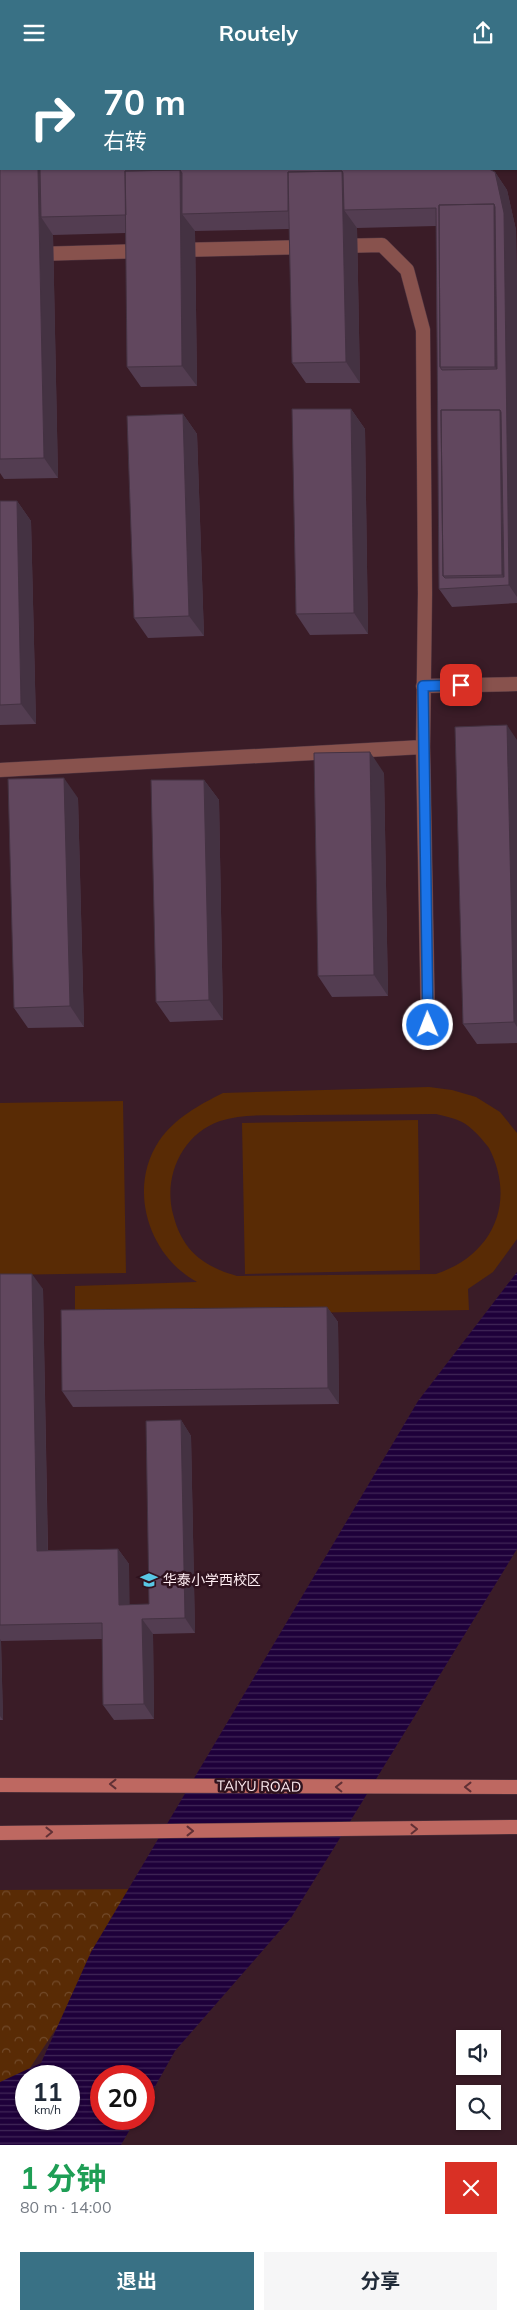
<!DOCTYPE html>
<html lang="zh">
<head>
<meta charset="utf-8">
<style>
  :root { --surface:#fff; --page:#f6f6f7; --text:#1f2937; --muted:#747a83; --accent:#397185 }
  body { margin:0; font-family:Mulish,"Noto Sans SC",sans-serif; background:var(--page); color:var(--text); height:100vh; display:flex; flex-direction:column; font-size:19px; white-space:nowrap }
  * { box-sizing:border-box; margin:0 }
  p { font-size:16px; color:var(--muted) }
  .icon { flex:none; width:28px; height:28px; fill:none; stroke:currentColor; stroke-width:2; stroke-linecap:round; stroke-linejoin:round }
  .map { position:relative; height:2080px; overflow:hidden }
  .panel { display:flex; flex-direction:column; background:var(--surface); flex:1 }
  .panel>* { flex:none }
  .hud { position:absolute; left:0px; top:0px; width:518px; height:105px; box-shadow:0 1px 4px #0004; background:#397185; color:#fff; overflow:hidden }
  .tools { position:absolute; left:456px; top:1965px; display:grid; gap:10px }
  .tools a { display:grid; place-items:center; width:45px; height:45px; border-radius:0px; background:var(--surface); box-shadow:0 1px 4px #0004; font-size:25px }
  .speed { position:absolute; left:15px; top:2000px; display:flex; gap:10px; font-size:25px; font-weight:700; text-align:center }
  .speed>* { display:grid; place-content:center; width:65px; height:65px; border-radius:50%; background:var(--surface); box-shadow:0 1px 4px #0004; line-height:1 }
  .speed small { font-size:12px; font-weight:400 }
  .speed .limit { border:8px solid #d22; background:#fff; color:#111 }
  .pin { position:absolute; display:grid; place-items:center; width:42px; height:42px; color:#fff; margin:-21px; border-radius:10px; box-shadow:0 2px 8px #0006 }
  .me { position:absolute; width:55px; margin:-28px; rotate:359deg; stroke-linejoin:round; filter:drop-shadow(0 0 4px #0008) }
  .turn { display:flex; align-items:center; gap:18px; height:105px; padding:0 20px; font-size:22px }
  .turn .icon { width:65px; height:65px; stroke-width:2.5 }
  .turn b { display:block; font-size:35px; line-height:42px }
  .round { display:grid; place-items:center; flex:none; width:52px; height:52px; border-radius:0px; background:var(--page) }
  .overview { display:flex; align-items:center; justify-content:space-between; height:85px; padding:0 20px }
  h1 { font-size:30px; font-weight:700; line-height:38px; color:#1e9e55 }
  .primary-button { display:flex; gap:10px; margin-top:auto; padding:10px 20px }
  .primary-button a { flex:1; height:58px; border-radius:0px; background:var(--accent); color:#fff; font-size:20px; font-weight:700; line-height:58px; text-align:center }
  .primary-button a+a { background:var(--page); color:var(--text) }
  header { display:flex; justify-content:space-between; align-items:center; height:65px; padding:0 20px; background:var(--accent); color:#fff; font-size:22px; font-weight:700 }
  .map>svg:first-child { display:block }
  .grass { fill:#592b05; fill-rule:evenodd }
  .park { fill:url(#park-crowns) }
  .water { fill:url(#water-rules); fill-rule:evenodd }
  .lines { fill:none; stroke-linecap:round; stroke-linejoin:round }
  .service-casing { stroke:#553943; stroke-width:15 }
  .secondary-casing { stroke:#553943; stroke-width:15 }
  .service { stroke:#88524d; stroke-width:14 }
  .secondary { stroke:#be6861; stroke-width:14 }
  .wall { fill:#533d51 }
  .shaded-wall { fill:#443242 }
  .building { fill:#61475e; stroke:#443242; fill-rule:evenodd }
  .oneway { stroke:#613035 }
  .route-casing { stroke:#114b97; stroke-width:12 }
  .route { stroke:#1a73e8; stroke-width:9 }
  .labels { text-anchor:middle; stroke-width:5; stroke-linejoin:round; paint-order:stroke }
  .poi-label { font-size:14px; fill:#feedf2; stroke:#2f121e; text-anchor:start }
  .street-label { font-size:14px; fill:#feedf2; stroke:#2f121e }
</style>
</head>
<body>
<header><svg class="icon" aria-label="menu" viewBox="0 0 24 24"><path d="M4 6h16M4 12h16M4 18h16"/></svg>Routely<svg class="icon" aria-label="share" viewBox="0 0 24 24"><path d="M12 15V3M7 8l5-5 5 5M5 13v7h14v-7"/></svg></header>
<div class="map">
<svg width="517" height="2080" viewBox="0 0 517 2080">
  <defs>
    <pattern id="park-crowns" width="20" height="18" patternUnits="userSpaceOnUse" patternTransform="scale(1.25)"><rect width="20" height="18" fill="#592b05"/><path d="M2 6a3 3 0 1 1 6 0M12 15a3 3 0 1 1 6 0" fill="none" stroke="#724a2a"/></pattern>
    <pattern id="water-rules" width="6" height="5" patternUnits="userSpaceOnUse" patternTransform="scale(1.25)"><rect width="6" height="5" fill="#1e003a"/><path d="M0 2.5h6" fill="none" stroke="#402657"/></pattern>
  </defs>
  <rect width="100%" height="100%" fill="#3a1c27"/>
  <path class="grass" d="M429 1022 452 1025 476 1032 500 1047 517 1068V1174L493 1207 468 1224 469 1245 75 1252V1221L197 1217C149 1191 127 1124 159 1076 175 1053 199 1040 223 1028ZM436 1049C444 1051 454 1053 462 1057 471 1061 483 1075 489 1083 517 1138 492 1191 436 1209L237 1211C202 1201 182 1185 173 1149 163 1112 182 1069 220 1056 245 1048 273 1051 299 1050 345 1050 391 1049 436 1049Z
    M123 1036 126 1208 0 1210V1038Z
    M418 1055 420 1205 245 1209 242 1058Z"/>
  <path class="park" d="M149 1824 0 2048V1825Z"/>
  <path class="water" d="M517 1207V1484L291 1853 175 1986 144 2041V2011H101V2054H136L121 2080H0V2017L41 1998 91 1887 418 1336ZM26 2011H69V2054H26Z"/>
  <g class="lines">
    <g class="service-casing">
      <path id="service" d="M338 181 382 180 407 205 423 265 425 528 423 682 428 960
        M178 185 307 182
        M0 190 144 186
        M423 621 517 619
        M0 705 423 682"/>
    </g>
    <g class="secondary-casing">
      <path id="secondary" d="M0 1720 517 1722
        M0 1768 517 1762"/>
    </g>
    <use href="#service" class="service"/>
    <use href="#secondary" class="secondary"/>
  </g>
  <path class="wall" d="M0 95 495 107 507 125 516 165 517 225V538L452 542 439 524 436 161 357 163 360 318H306L292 298 289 164 195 166 197 321 141 322 127 302 126 168 53 170 58 413 4 414 0 408Z
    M351 344 365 364 368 569 310 570 296 549Z
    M183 349 197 369 204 571 148 573 134 553Z
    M0 436H17L31 456 36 659 0 660Z
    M517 675V978L477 979 463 959Z
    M384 708 388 931 332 932 318 911Z
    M204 715 219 735 223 955 170 957 156 937Z
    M78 733 84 962 28 963 14 943Z
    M0 1209 43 1224 48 1485 118 1484 129 1499V1540L149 1539 181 1355 191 1371 195 1568 153 1569 154 1654 114 1655 103 1640 102 1574 1 1576 3 1655H0Z
    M327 1242 338 1257 339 1339 73 1342 62 1326Z"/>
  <path class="shaded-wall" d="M38 104H39L52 123 41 152 53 170 58 413 44 393Z
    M180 105 194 125 182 149 195 166 197 321 182 301Z
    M342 106 356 126 344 145 357 163 360 318 346 297Z
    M495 107 507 125 516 165 517 225V532L502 510 500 345 506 317 495 302 494 139Z
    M351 344 365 364 368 569 354 548Z
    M183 349 197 369 204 571 189 551Z
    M17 436 31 456 36 659 21 639Z
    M507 660 517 675V962L514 957Z
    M370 687 384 708 388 931 374 910Z
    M64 713 78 733 84 962 70 941Z
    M204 715 219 735 223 955 209 935Z
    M32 1209 43 1224 48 1501 37 1486Z
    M327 1242 338 1257 339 1339 328 1323Z
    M181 1355 191 1371 195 1568 185 1553Z
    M118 1484 129 1499 130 1556 119 1540Z
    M142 1554 153 1569 154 1654 144 1639Z
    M0 1574 1 1576 3 1655 0 1651Z"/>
  <path class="building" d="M0 95H1V103H0Z
    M0 103 1 104H38L44 393 0 394Z
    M39 104H489L495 107 504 148 509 520 439 524 436 143 344 145 343 108 342 106 288 107V146L182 149V108L180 105 125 106 126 150 41 152 40 105ZM494 139 495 142 497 304 442 305 440 302 439 140ZM441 345H500L501 347 504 512 445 513 443 511Z
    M180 105 182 301 127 302 125 106Z
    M342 106 346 297 292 298 288 107Z
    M494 139 495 302H440L439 140Z
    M292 344H351L354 548 296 549Z
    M441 345H500L502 510 443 511Z
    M183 349 189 551 134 553 127 351Z
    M0 436H17L21 639 0 640Z
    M507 660 514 957 463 959 455 662Z
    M370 687 374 910 318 911 314 688Z
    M64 713 70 941 14 943 8 714Z
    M151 715H204L209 935 156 937Z
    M0 1209H32L37 1486 118 1484 119 1540 149 1539 146 1356 181 1355 185 1553 142 1554 144 1639 103 1640 102 1558 0 1560Z
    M327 1242 328 1323 62 1326 61 1245Z"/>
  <defs><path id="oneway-chevron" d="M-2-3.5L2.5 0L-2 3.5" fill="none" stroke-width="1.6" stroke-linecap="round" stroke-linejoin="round" transform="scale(1.25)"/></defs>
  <g class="oneway">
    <use href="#oneway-chevron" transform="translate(113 1719) rotate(180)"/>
    <use href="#oneway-chevron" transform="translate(339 1722) rotate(-179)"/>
    <use href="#oneway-chevron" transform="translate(468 1722) rotate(180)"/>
    <use href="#oneway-chevron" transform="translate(414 1764) rotate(-1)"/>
    <use href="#oneway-chevron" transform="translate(190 1766)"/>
    <use href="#oneway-chevron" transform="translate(49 1767) rotate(-1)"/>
  </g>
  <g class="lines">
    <g class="route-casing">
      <path id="route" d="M428 960 423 621 461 620"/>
    </g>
    <use href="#route" class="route"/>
  </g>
  <defs>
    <g id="school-bare" transform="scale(1.35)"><path d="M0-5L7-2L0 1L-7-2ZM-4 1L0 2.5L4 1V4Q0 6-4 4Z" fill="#59c8e5" stroke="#2f121e" stroke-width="2.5" paint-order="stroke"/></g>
  </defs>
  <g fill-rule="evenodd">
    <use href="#school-bare" x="149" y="1515"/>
  </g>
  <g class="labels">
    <g class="poi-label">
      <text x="163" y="1520">华泰小学西校区</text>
    </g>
    <g class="street-label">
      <text transform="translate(259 1721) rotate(1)" y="5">TAIYU ROAD</text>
    </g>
  </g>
</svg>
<div class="tools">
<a><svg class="icon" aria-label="sound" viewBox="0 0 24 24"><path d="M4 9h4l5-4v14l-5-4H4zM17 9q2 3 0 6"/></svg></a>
<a><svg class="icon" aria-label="search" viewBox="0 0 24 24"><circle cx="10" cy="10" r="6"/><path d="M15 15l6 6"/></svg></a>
</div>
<div class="speed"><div>11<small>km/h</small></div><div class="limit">20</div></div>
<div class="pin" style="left:461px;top:620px;background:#d93025"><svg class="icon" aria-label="arrive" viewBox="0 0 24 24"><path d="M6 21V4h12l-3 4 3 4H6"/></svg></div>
<svg class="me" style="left:428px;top:960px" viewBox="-20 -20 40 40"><circle r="17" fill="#1a73e8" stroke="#fff" stroke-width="3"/><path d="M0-11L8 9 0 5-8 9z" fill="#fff"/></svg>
<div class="hud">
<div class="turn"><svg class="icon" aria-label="right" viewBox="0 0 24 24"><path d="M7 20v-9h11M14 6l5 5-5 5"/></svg><div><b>70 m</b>右转</div></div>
</div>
</div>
<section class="panel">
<div class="overview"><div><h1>1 分钟</h1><p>80 m · 14:00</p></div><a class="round" style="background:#d93025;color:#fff"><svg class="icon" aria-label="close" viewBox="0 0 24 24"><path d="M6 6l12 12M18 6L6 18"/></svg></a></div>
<div class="primary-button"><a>退出</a><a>分享</a></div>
</section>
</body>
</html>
